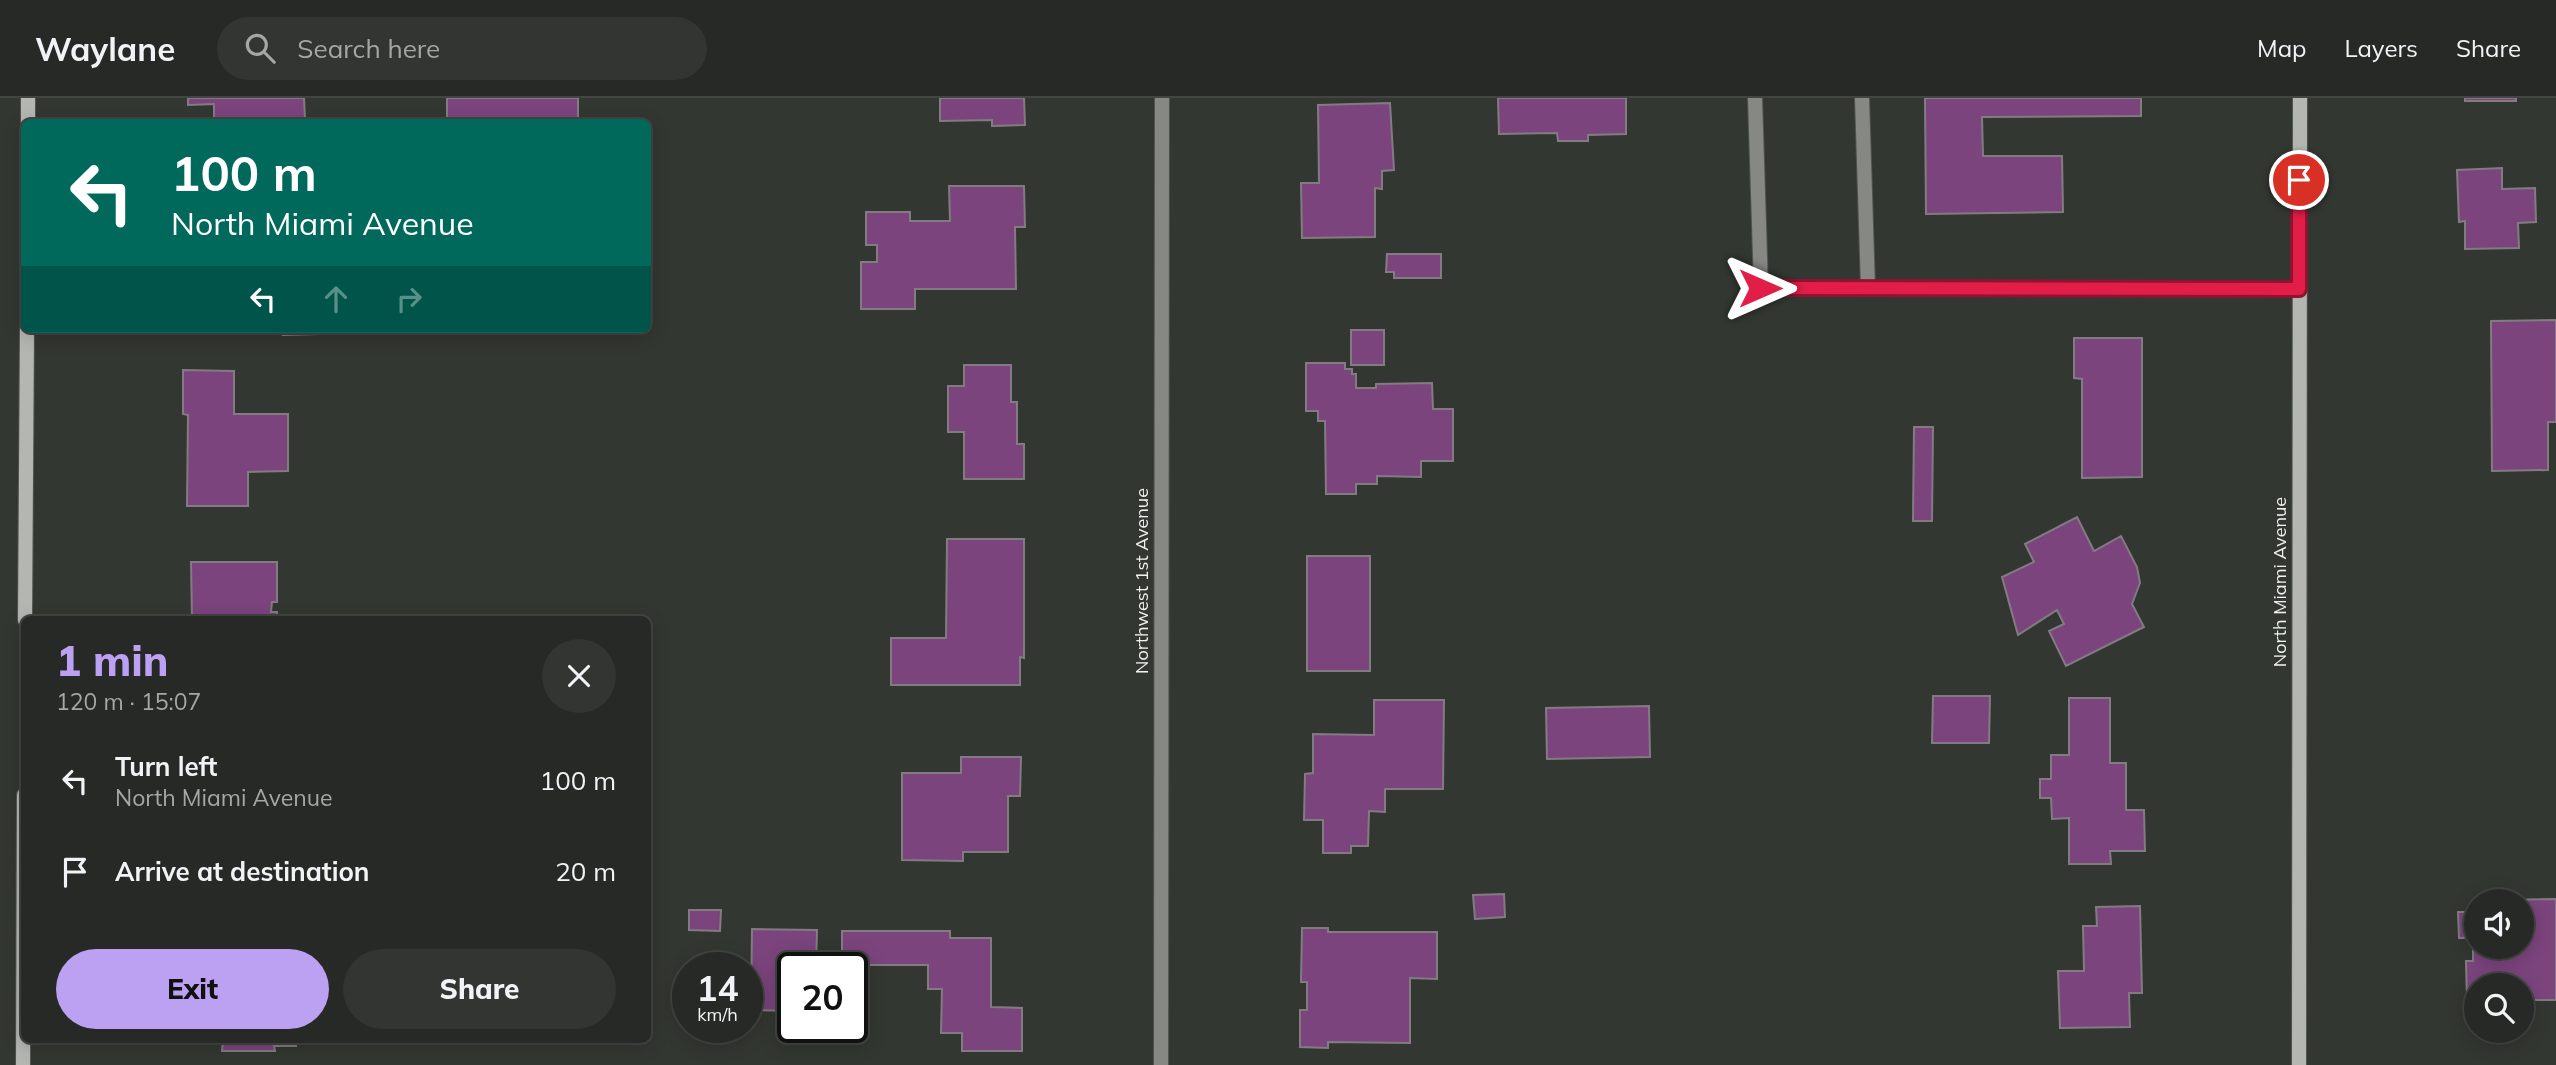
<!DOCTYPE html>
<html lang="en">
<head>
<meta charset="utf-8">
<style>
  :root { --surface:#262925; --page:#323532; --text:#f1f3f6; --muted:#a4a6a7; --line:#424542; --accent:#bca0f2 }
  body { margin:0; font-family:Mulish,sans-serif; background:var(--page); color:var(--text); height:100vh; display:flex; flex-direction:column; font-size:26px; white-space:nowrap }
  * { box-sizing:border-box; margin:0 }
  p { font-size:23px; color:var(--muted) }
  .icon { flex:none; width:38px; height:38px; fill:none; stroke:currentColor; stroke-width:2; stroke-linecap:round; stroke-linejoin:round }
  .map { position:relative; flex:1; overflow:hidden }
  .panel { position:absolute; left:21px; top:518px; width:630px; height:427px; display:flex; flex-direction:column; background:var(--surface); border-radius:10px; box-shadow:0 4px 18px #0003,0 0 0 2px var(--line) }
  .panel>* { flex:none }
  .banner { position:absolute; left:21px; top:21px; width:630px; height:214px; border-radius:10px; box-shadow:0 4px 18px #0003,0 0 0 2px var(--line); background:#00695c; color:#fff; overflow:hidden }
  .fabs { position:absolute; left:2464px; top:791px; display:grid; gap:14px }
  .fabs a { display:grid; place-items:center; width:70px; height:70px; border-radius:50%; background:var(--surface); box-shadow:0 4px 18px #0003,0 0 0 2px var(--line); font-size:35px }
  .speed { position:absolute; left:672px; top:854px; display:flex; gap:14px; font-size:35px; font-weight:700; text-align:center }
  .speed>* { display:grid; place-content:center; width:91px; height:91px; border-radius:50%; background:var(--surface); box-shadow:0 4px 18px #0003,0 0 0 2px var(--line); line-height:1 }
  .speed small { font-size:18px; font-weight:400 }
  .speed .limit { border:4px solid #111; border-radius:10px; background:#fff; color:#111 }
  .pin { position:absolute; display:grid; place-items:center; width:60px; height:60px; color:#fff; margin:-30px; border:4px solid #fff; border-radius:50%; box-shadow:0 2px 7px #0007 }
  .me { position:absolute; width:77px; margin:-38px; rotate:90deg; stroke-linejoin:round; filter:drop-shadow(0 0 5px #0008) }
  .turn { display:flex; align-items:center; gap:24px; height:147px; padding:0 35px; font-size:32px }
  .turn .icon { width:91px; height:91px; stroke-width:2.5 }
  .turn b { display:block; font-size:49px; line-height:60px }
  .lanes { display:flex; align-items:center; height:66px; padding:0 35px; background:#0003; justify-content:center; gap:35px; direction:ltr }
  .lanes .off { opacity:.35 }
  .round { display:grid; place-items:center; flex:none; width:74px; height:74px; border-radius:37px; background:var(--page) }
  .headline { display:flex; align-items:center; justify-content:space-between; height:119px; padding:0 35px }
  h1 { font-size:42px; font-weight:800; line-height:52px; color:var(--accent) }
  .button { display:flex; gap:14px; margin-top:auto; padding:14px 35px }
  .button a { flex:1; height:80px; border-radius:42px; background:var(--accent); color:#111; font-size:28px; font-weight:800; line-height:80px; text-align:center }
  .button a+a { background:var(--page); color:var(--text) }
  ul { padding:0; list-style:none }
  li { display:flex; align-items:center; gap:21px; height:91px; padding:0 35px }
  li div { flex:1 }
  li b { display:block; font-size:26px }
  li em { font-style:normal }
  header { display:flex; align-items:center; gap:42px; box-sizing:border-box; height:98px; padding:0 35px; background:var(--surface); border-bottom:2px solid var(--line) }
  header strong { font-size:33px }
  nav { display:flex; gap:38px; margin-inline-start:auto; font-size:24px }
  .search { width:490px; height:63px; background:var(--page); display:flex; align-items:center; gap:18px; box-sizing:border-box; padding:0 24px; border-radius:38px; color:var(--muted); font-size:26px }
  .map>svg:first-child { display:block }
  .building { fill:#7b447d; stroke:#827c82; stroke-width:2 }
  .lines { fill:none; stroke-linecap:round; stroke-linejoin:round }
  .lane-casing { stroke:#51554f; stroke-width:16 }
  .street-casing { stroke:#51554f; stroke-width:16 }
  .secondary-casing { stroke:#51554f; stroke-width:16 }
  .lane { stroke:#868884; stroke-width:14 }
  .street { stroke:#868884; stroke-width:14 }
  .secondary { stroke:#b3b6b1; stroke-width:14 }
  .route-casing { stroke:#92132f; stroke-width:18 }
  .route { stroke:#e11d48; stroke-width:12 }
  .labels { text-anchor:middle; stroke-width:7; stroke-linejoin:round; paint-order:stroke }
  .street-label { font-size:18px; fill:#eff2ee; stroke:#333731 }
</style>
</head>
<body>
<header>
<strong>Waylane</strong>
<div class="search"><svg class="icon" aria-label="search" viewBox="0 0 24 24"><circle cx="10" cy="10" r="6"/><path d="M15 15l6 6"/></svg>Search here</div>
<nav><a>Map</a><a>Layers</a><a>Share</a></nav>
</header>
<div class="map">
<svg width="2556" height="967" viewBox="0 0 2556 967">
  <rect width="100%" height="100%" fill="#333731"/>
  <path class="building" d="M188 0H304L305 21H299V24H214V6L188 7Z
    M447 0H578V24H447Z
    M940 0H1024L1025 27 992 28V22L940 23Z
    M1498 0H1626V36L1588 37V43H1558L1557 35 1499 36Z
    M1925 0H2141V18L1982 19 1983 58H2062L2063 114 1926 116Z
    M2465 0H2516V3H2465Z
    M1390 5 1394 72 1382 73V91L1375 90V139L1302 140 1301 85H1319L1318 7Z
    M2502 70V91L2535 90 2536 124 2518 125 2519 150 2465 151V123L2459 124 2457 72Z
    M949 88H1024L1025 129H1015L1016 191H915V211H861V164H877V147H866V114H910V123H950Z
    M1387 156H1441V180H1394V174H1386Z
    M2556 222V324H2548V372L2492 373 2491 223Z
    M282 231H319V236L283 237Z
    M1351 232H1384V267H1351Z
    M2074 240H2142V379L2082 380V281L2074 280Z
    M1306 265H1345V271H1352V276H1356V290H1376V286L1432 285 1433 311H1453V363H1421V379L1377 378V386H1356V396H1326L1325 323H1318V313H1306Z
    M964 267H1011V304H1017V346H1024V381H964V334H948V288H964Z
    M183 272 234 273V316H288V373L248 374V408H187L188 317 183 316Z
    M1914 329H1933L1932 423H1913Z
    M2077 419 2094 453 2121 438 2137 469 2140 485 2132 506 2144 529 2066 568 2049 533 2064 526 2057 512 2018 537 2002 479 2034 464 2025 446Z
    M947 441H1024V560L1020 559V587H891V540H946Z
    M1307 458H1370V573H1307Z
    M191 464H277V504H272L271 514H277V522H192Z
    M1933 598H1990L1989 645H1932Z
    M2069 600H2110V665H2126V712H2144L2145 753H2110L2111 766H2069V720L2052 721 2051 700H2040V681H2051V657H2069Z
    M1374 602H1444L1443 691H1385V714L1369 713 1368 748H1351V755H1323V722H1304L1305 676 1313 675V636L1374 637Z
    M1649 608 1650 659 1547 661 1546 610Z
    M961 659H1021L1020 698H1008V754H963V763L902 762V675H961Z
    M1504 796 1505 819 1475 821 1473 797Z
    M2556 801V902H2522V887H2476V902H2467L2466 863H2473V840H2459L2458 814H2476V849H2522V803L2495 802Z
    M2140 808 2142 895H2129L2130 929 2060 930 2058 873H2084L2083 828H2097L2096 809Z
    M689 812H721L720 833 689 832Z
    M1302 830H1328V834H1437V881L1410 880V945L1328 944V950L1300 949V912H1307V884H1301Z
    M752 831 817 832 816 868 793 870 790 913 751 912Z
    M842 833H950V840H991V909L1022 910V953H962V935H941L942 891H928V867H842Z
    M223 942H296V948H274L275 953H222Z"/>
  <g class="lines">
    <g class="lane-casing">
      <path id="lane" d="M1755 0 1761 190 2299 191
        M1862 0 1868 190"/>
    </g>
    <g class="street-casing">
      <path id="street" d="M1161 967 1162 0"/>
    </g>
    <g class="secondary-casing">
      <path id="secondary" d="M28 24V0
        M25 522 27 231
        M23 967 24 697
        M2299 967 2300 0"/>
    </g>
    <use href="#lane" class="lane"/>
    <use href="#street" class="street"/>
    <use href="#secondary" class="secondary"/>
  </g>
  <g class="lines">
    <g class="route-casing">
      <path id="route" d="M1760 190 2299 191V82"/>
    </g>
    <use href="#route" class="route"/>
  </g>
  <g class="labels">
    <g class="street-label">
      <text transform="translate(1142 483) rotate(-90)" y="6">Northwest 1st Avenue</text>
      <text transform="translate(2280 484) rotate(-90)" y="6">North Miami Avenue</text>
    </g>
  </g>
</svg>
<div class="fabs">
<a><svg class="icon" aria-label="sound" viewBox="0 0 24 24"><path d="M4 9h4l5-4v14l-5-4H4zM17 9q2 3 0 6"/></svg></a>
<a><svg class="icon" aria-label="search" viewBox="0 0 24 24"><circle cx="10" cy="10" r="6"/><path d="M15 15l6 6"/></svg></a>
</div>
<div class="speed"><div>14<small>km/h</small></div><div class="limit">20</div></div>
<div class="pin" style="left:2299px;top:82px;background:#d93025"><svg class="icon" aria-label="arrive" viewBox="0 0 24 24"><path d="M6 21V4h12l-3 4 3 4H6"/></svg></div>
<svg class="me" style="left:1760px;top:190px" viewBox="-20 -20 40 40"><path d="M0-17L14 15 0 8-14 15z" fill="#e11d48" stroke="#fff" stroke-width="4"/></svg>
<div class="banner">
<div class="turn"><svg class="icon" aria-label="left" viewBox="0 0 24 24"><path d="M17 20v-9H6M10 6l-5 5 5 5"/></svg><div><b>100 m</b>North Miami Avenue</div></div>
<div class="lanes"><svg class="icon" aria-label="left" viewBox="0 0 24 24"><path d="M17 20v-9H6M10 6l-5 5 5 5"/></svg><svg class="icon off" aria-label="ahead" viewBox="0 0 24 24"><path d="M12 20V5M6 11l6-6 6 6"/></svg><svg class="icon off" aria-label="right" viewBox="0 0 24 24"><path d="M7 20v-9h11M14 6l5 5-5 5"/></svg></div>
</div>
<section class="panel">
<div class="headline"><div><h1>1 min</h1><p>120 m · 15:07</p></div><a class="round"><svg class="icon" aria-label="close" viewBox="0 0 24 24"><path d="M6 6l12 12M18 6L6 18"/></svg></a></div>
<ul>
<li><svg class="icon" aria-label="left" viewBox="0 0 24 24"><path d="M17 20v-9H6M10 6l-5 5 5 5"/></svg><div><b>Turn left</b><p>North Miami Avenue</p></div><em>100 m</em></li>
<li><svg class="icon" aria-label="arrive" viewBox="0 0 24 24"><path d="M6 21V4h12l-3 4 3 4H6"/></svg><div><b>Arrive at destination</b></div><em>20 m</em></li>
</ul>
<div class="button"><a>Exit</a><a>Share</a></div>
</section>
</div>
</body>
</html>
